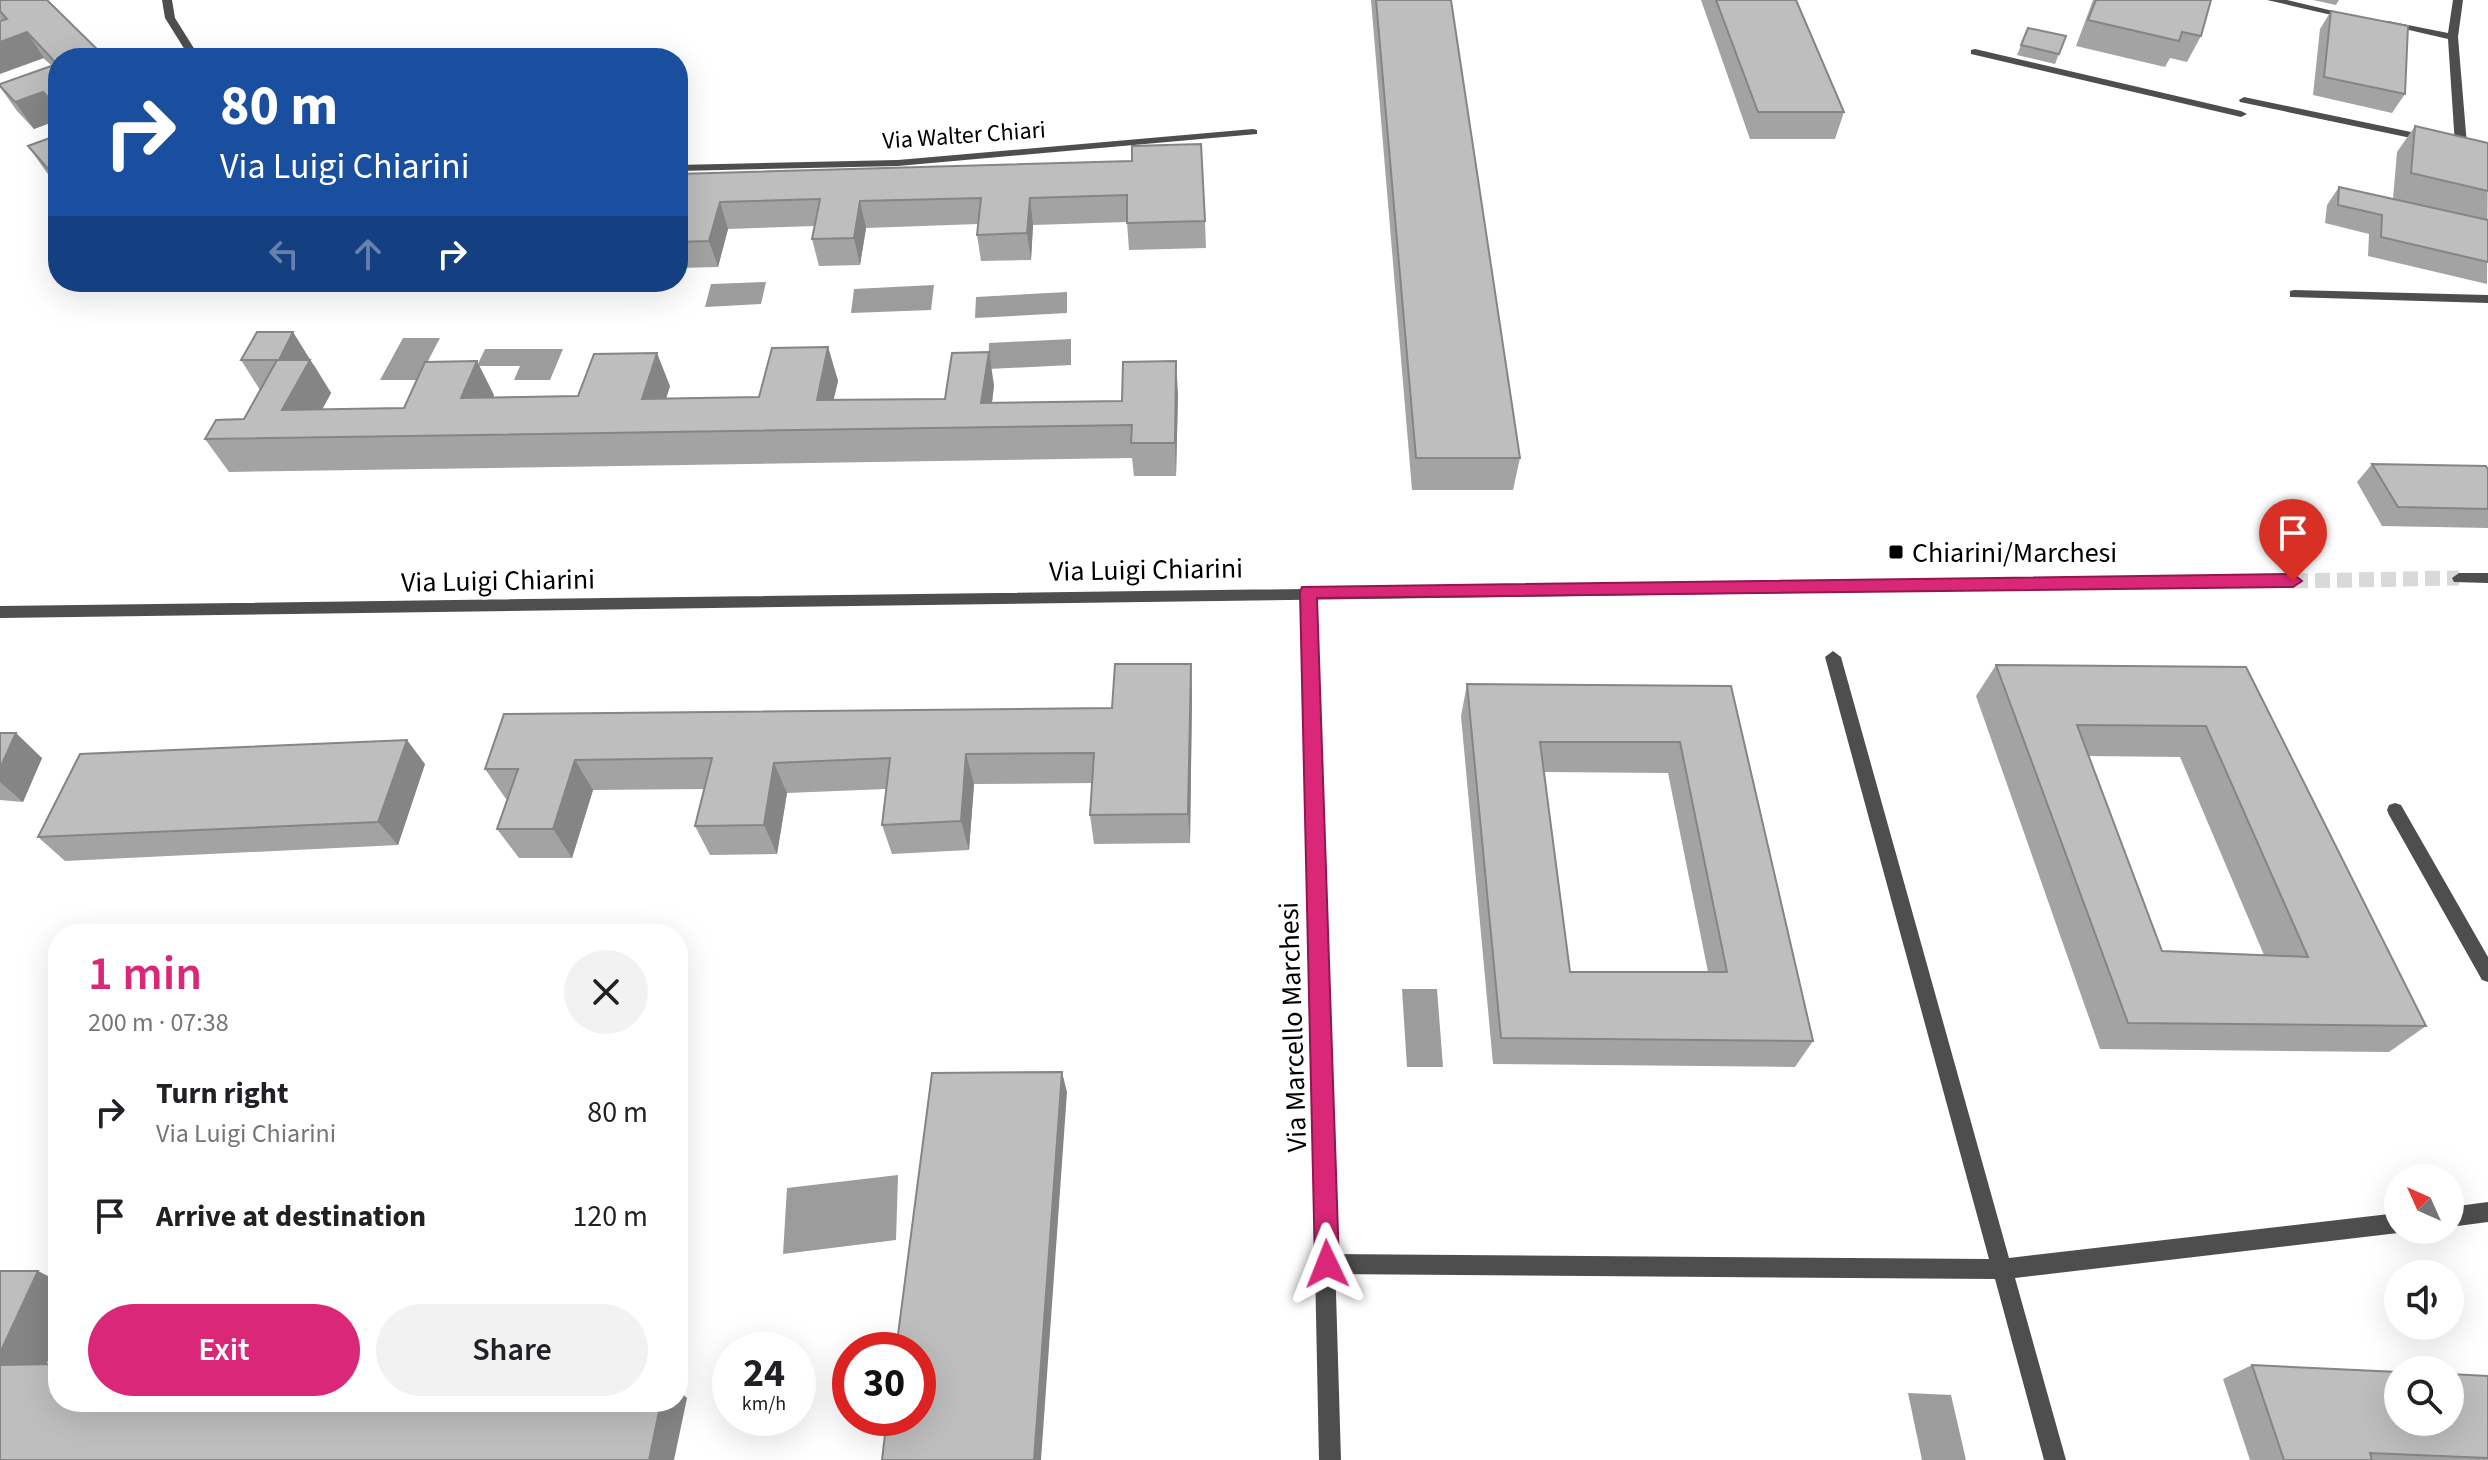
<!DOCTYPE html>
<html lang="en">
<head>
<meta charset="utf-8">
<style>
  :root { --surface:#fff; --page:#f2f2f2; --text:#202124; --muted:#757577; --accent:#db2777 }
  body { margin:0; font-family:"Source Sans 3",sans-serif; background:var(--page); color:var(--text); height:100vh; display:flex; flex-direction:column; font-size:30px; white-space:nowrap }
  * { box-sizing:border-box; margin:0 }
  p { font-size:26px; color:var(--muted) }
  .icon { flex:none; width:44px; height:44px; fill:none; stroke:currentColor; stroke-width:2; stroke-linecap:round; stroke-linejoin:round }
  .map { position:relative; flex:1; overflow:hidden }
  .panel { position:absolute; left:48px; top:924px; width:640px; height:488px; display:flex; flex-direction:column; background:var(--surface); border-radius:32px; box-shadow:0 8px 32px #0002 }
  .panel>* { flex:none }
  .banner { position:absolute; left:48px; top:48px; width:640px; height:244px; border-radius:32px; box-shadow:0 8px 32px #0002; background:#1a4fa0; color:#fff; overflow:hidden }
  .needle { width:52px; rotate:315deg }
  .fabs { position:absolute; left:2384px; top:1164px; display:grid; gap:16px }
  .fabs a { display:grid; place-items:center; width:80px; height:80px; border-radius:50%; background:var(--surface); box-shadow:0 8px 32px #0002; font-size:40px }
  .speed { position:absolute; left:712px; top:1332px; display:flex; gap:16px; font-size:40px; font-weight:700; text-align:center }
  .speed>* { display:grid; place-content:center; width:104px; height:104px; border-radius:50%; background:var(--surface); box-shadow:0 8px 32px #0002; line-height:1 }
  .speed small { font-size:20px; font-weight:400 }
  .speed .limit { border:12px solid #d22; background:#fff; color:#111 }
  .pin { position:absolute; display:grid; place-items:center; width:68px; height:68px; color:#fff; margin:-82px -34px; border-radius:50% 50% 50% 0; rotate:-45deg; box-shadow:0 0 8px #0007 }
  .pin .icon { rotate:45deg }
  .me { position:absolute; width:88px; margin:-44px; rotate:358deg; stroke-linejoin:round; filter:drop-shadow(0 0 6px #0008) }
  .turn { display:flex; align-items:center; gap:28px; height:168px; padding:0 40px; font-size:36px }
  .turn .icon { width:104px; height:104px; stroke-width:2.5 }
  .turn b { display:block; font-size:56px; line-height:68px }
  .lanes { display:flex; align-items:center; height:76px; padding:0 40px; background:#0003; justify-content:center; gap:40px; direction:ltr }
  .lanes .off { opacity:.35 }
  .round { display:grid; place-items:center; flex:none; width:84px; height:84px; border-radius:42px; background:var(--page) }
  .overview { display:flex; align-items:center; justify-content:space-between; height:136px; padding:0 40px }
  h1 { font-size:48px; font-weight:600; line-height:60px; color:var(--accent) }
  .action { display:flex; gap:16px; margin-top:auto; padding:16px 40px }
  .action a { flex:1; height:92px; border-radius:48px; background:var(--accent); color:#fff; font-size:32px; font-weight:600; line-height:92px; text-align:center }
  .action a+a { background:var(--page); color:var(--text) }
  ul { padding:0; list-style:none }
  li { display:flex; align-items:center; gap:24px; height:104px; padding:0 40px }
  li div { flex:1 }
  li b { display:block; font-size:30px }
  li em { font-style:normal }
  .map>svg:first-child { display:block }
  .water { fill:#9c9c9c }
  .lines { fill:none; stroke-linecap:round; stroke-linejoin:round }
  .tertiary-tunnel { stroke:#d9d9d9; stroke-width:15; stroke-dasharray:15 7; stroke-linecap:butt }
  .service { fill:#4e4e4e; fill-rule:evenodd }
  .minor { fill:#4e4e4e; fill-rule:evenodd }
  .tertiary { fill:#4e4e4e; fill-rule:evenodd }
  .wall { fill:#a3a3a3; fill-rule:evenodd }
  .shaded-wall { fill:#858585 }
  .building { fill:#bebebe; stroke:#858585; stroke-width:2; fill-rule:evenodd }
  .route { fill:#db2777; stroke:#8e194d; stroke-width:2 }
  .poi-dot { fill:#000; stroke:#fff; stroke-width:3 }
  .labels { text-anchor:middle; stroke-width:6; stroke-linejoin:round; paint-order:stroke }
  .far-street-label { font-size:24px; fill:#000; stroke:#fff }
  .poi-label { font-size:28px; fill:#000; stroke:#fff; text-anchor:start }
  .street-label { font-size:28px; fill:#000; stroke:#fff }
</style>
</head>
<body>
<div class="map">
<svg width="2488" height="1460" viewBox="0 0 2488 1460">
  <rect width="100%" height="100%" fill="#fff"/>
  <path class="water" d="M766 282 761 304 705 307 711 284Z
    M934 285 931 310 851 313 854 289Z
    M1067 292V313L975 318 976 297Z
    M403 338H440L418 380H380Z
    M1071 339V365L988 369 989 343Z
    M485 349H563L550 380H514L520 366H477Z
    M1402 989H1437L1443 1067H1407Z
    M898 1175 896 1240 783 1254 787 1188Z
    M1908 1393 1951 1395 1966 1460H1922Z"/>
  <g class="lines">
    <path class="tertiary-tunnel" d="M2293 581 2459 578"/>
    <path class="service" d="M2267 0H2287L2354 16 2349 19Z
      M2453 0H2463L2458 37 2467 145 2461 148 2455 145 2448 39 2383 24 2388 21 2448 33Z
      M1975 49 2241 111 2247 114 2241 117 1971 54V50Z
      M2244 97 2430 136 2436 139 2430 142 2240 102 2239 100Z
      M2294 290 2488 295V303L2290 297V291Z
      M1833 651 1841 657 2009 1258 2398 1213V1230H2405L2398 1233 2015 1278 2066 1460H2044L1995 1279 1327 1274 1320 1271 1317 1264 1320 1257 1327 1254 1989 1259 1825 657Z
      M2395 803 2401 805 2488 957V982L2482 980 2389 815 2387 810 2389 805Z
      M2488 1202V1222L2450 1227V1207Z"/>
    <path class="minor" d="M162 0H172L175 18 200 58H190L165 18Z
      M1253 129 1257 130V134L898 166 678 171V165L898 160Z
      M1308 586 1315 592 1341 1460H1319L1301 592Z"/>
    <path class="tertiary" d="M2459 573H2488V583L2454 582 2452 578Z
      M2293 576 2300 581 2293 586 0 618V606Z"/>
  </g>
  <path class="wall" d="M0 0 58 58V120L34 129 17 111 0 87 52 66 0 19Z
    M1371 0H1451L1520 458 1513 490H1412Z
    M1701 0H1796L1844 112 1835 139H1750Z
    M2093 0H2211L2201 36 2187 62 2170 58 2165 67 2076 46Z
    M2313 0H2339L2336 5Z
    M2331 11 2405 94 2392 113 2313 95 2320 29Z
    M2028 28 2066 36 2055 64 2017 55Z
    M2415 126 2488 143 2487 284 2368 256 2369 234 2325 223 2327 205 2339 187 2393 199 2397 152Z
    M58 135V185L47 173 28 146Z
    M1132 161 1205 221 1206 248 1129 250 1127 222 1033 225 1031 260 981 261 977 235 978 224 866 228 860 265 819 266 812 239 815 226 728 229 718 267 678 268V174Z
    M257 332 314 365 331 393 322 410 404 408 494 395 493 397 578 396 670 386 666 398 759 397 828 347 838 381 833 400 945 399 994 385 992 403 1122 401 1178 394 1176 476H1134L1132 458 229 472 205 439 244 419 260 390 241 360Z
    M2372 464 2488 470V528L2382 526 2357 482Z
    M1191 664 1192 695 1190 843 1094 844 1090 815 1092 783 974 784 969 850 892 854 882 825 886 789 787 793 777 854 710 855 695 826 704 789 593 790 572 858H519L497 829 508 799H506L485 769 504 714 1112 708Z
    M1996 665 2246 667 2426 1026 2389 1052 2100 1049 1976 696ZM2088 756 2180 757 2264 955 2162 951Z
    M1467 684 1731 686 1813 1041 1795 1067 1493 1064 1461 716ZM1544 772 1668 773 1708 972H1570Z
    M0 733 42 758 23 802 0 800Z
    M425 764 398 845 65 861 38 837Z
    M2252 1365 2488 1376V1460H2250L2223 1379Z"/>
  <path class="shaded-wall" d="M27 32 44 58 0 74V42Z
    M43 92 58 114V120L34 129 15 102Z
    M58 167V182L49 170Z
    M1030 198 1033 225 1031 260 1027 233Z
    M860 201 866 228 860 265 854 238Z
    M720 202 728 229 718 267 709 241Z
    M293 332 331 393 307 437 282 410 279 360Z
    M828 347 838 381 827 429 817 400Z
    M989 352 994 385 989 427 981 403Z
    M657 353 670 386 656 432 642 399Z
    M477 361 494 395 479 431 461 398Z
    M1176 361 1178 394 1176 476 1175 443Z
    M1191 664 1192 695 1190 843 1188 814Z
    M16 733 42 758 23 802 0 782V768Z
    M407 740 425 764 398 845 378 822Z
    M966 754 974 784 969 850 961 821Z
    M575 760 593 790 572 858 553 829Z
    M774 763 787 793 777 854 764 825Z
    M1062 1072 1067 1092 1041 1460H1034Z
    M38 1271 58 1281V1339L38 1383 0 1367V1353Z
    M678 1390 687 1398 674 1460H649L661 1402H678Z"/>
  <path class="building" d="M0 0H47L106 58H58V108L43 92 15 102 0 86V84L57 64 27 32 0 42V21L7 19 0 11Z
    M1376 0H1451L1520 458H1416Z
    M1716 0H1796L1844 112H1758Z
    M2096 0H2211L2201 36 2182 32 2179 41 2088 20Z
    M2331 11 2408 26 2405 94 2324 77Z
    M2028 28 2066 36 2059 54 2021 45Z
    M2415 126 2488 143V191L2411 173Z
    M58 135V167L49 170 28 146Z
    M1201 144 1205 221 1127 223V195L1030 198 1027 233 977 235 981 198 860 201 854 238 812 239 820 199 720 202 709 241 678 242V174L1132 161V146Z
    M2339 187 2488 220V262L2381 237 2382 215 2338 205Z
    M257 332H293L279 360H241Z
    M828 347 817 400 945 399 952 353 989 352 981 403 1122 401 1123 362 1176 361 1175 443H1131L1132 425 205 439 216 420 244 419 277 360H310L282 410 404 408 425 362 477 361 461 398 578 396 594 354 657 353 642 399 759 397 772 348Z
    M2372 464 2486 466 2488 470V509L2398 507Z
    M1115 664H1191L1188 814 1090 815 1094 753 966 754 961 821 882 825 890 758 774 763 764 825 695 826 712 758 575 760 553 829H497L518 769H485L504 714 1112 708Z
    M1996 665 2246 667 2426 1026 2128 1023ZM2077 725 2206 726 2308 957 2162 951Z
    M1467 684 1731 686 1813 1041 1501 1038ZM1540 742H1680L1727 972H1570Z
    M0 733H16L0 768Z
    M407 740 378 822 38 837 80 754Z
    M1062 1072 1034 1460H882L887 1418H918V1350H896L932 1073Z
    M0 1271H38L0 1353Z
    M58 1364V1402H661L649 1460H0V1365Z
    M2252 1365 2398 1372V1422H2450V1374L2488 1376V1458L2370 1453 2372 1460H2284Z"/>
  <path class="route" d="M2293 574 2302 581 2293 587 1317 598 1339 1264 1335 1272 1327 1275 1319 1272 1315 1264 1300 592 1302 587Z"/>
  <rect class="poi-dot" x="1888" y="544" width="16" height="16" rx="4"/>
  <g class="labels">
    <g class="far-street-label">
      <text transform="translate(964 135) rotate(-4)" y="8">Via Walter Chiari</text>
    </g>
    <g class="poi-label">
      <text x="1912" y="562">Chiarini/Marchesi</text>
    </g>
    <g class="street-label">
      <text transform="translate(1146 569) rotate(-1)" y="10">Via Luigi Chiarini</text>
      <text transform="translate(498 580) rotate(-1)" y="10">Via Luigi Chiarini</text>
      <text transform="translate(1292 1027) rotate(-92)" y="10">Via Marcello Marchesi</text>
    </g>
  </g>
</svg>
<div class="fabs">
<a><svg class="needle" viewBox="-14 -14 28 28"><path d="M0-13l5 13h-10z" fill="#e53935"/><path d="M0 13l5-13h-10z" fill="#757577"/></svg></a>
<a><svg class="icon" aria-label="sound" viewBox="0 0 24 24"><path d="M4 9h4l5-4v14l-5-4H4zM17 9q2 3 0 6"/></svg></a>
<a><svg class="icon" aria-label="search" viewBox="0 0 24 24"><circle cx="10" cy="10" r="6"/><path d="M15 15l6 6"/></svg></a>
</div>
<div class="speed"><div>24<small>km/h</small></div><div class="limit">30</div></div>
<div class="pin" style="left:2293px;top:581px;background:#d93025"><svg class="icon" aria-label="arrive" viewBox="0 0 24 24"><path d="M6 21V4h12l-3 4 3 4H6"/></svg></div>
<svg class="me" style="left:1327px;top:1264px" viewBox="-20 -20 40 40"><path d="M0-17L14 15 0 8-14 15z" fill="#db2777" stroke="#fff" stroke-width="4"/></svg>
<div class="banner">
<div class="turn"><svg class="icon" aria-label="right" viewBox="0 0 24 24"><path d="M7 20v-9h11M14 6l5 5-5 5"/></svg><div><b>80 m</b>Via Luigi Chiarini</div></div>
<div class="lanes"><svg class="icon off" aria-label="left" viewBox="0 0 24 24"><path d="M17 20v-9H6M10 6l-5 5 5 5"/></svg><svg class="icon off" aria-label="ahead" viewBox="0 0 24 24"><path d="M12 20V5M6 11l6-6 6 6"/></svg><svg class="icon" aria-label="right" viewBox="0 0 24 24"><path d="M7 20v-9h11M14 6l5 5-5 5"/></svg></div>
</div>
<section class="panel">
<div class="overview"><div><h1>1 min</h1><p>200 m · 07:38</p></div><a class="round"><svg class="icon" aria-label="close" viewBox="0 0 24 24"><path d="M6 6l12 12M18 6L6 18"/></svg></a></div>
<ul>
<li><svg class="icon" aria-label="right" viewBox="0 0 24 24"><path d="M7 20v-9h11M14 6l5 5-5 5"/></svg><div><b>Turn right</b><p>Via Luigi Chiarini</p></div><em>80 m</em></li>
<li><svg class="icon" aria-label="arrive" viewBox="0 0 24 24"><path d="M6 21V4h12l-3 4 3 4H6"/></svg><div><b>Arrive at destination</b></div><em>120 m</em></li>
</ul>
<div class="action"><a>Exit</a><a>Share</a></div>
</section>
</div>
</body>
</html>
